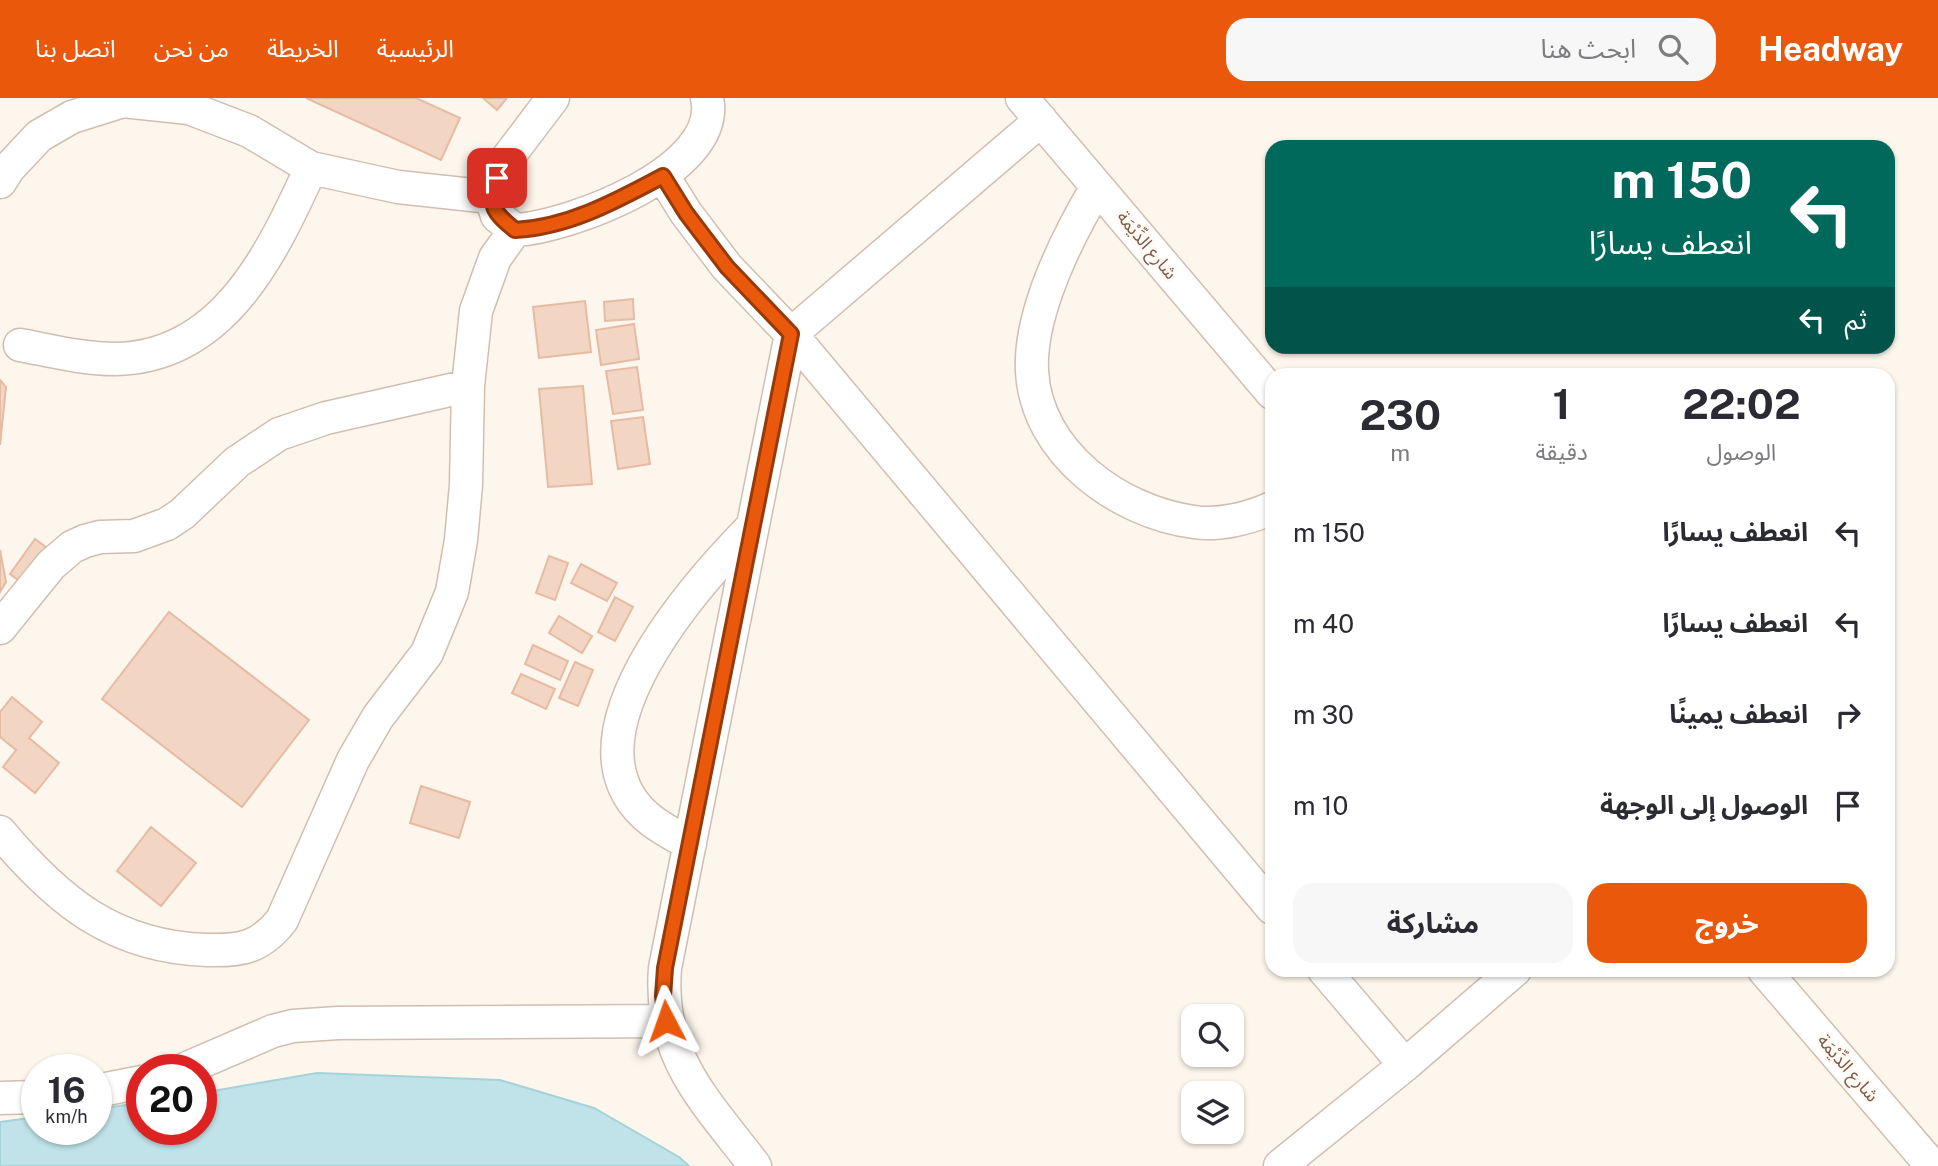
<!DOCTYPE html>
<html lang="ar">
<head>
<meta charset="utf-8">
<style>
  :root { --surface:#fff; --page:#f7f7f7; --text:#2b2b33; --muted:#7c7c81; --accent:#ea580c }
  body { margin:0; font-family:"Public Sans","Noto Sans Arabic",sans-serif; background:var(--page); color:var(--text); direction:rtl; height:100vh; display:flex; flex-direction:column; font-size:26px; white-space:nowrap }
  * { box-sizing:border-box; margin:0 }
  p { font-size:23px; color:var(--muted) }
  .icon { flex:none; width:38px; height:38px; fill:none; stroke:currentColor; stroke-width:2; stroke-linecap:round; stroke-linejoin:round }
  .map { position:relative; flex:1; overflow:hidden; direction:ltr }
  .side { position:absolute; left:1265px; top:270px; width:630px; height:609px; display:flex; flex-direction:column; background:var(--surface); border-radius:21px; box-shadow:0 2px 5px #0004; direction:rtl }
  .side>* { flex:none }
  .top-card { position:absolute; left:1265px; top:42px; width:630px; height:214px; border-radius:21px; box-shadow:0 2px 5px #0004; direction:rtl; background:#00695c; color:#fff; overflow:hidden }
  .fabs { position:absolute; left:1181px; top:906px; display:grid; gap:14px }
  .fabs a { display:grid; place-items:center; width:63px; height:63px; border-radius:14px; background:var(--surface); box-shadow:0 2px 5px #0004; font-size:35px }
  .speed { position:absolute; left:21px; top:956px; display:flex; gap:14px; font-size:35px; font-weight:700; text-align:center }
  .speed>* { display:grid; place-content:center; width:91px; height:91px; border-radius:50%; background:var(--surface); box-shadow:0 2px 5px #0004; line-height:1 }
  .speed small { font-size:18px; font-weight:400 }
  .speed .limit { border:10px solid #d22; background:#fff; color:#111 }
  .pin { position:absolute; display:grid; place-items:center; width:60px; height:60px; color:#fff; margin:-30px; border-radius:14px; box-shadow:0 4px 10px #0006 }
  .me { position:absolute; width:77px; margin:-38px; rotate:356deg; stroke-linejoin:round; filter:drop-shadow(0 0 5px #0008) }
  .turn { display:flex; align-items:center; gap:24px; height:147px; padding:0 28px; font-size:32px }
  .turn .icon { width:91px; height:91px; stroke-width:2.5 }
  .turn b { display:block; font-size:49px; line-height:60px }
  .then { display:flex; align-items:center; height:66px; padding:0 28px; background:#0003; gap:14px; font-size:26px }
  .eta { display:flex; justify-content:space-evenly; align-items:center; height:119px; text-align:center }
  .eta b { font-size:42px; font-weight:700; line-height:49px }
  .primary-button { display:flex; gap:14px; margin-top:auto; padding:14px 28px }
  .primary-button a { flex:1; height:80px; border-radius:21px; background:var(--accent); color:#fff; font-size:28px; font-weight:700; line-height:80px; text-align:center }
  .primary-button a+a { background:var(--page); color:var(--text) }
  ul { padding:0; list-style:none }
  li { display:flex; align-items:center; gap:21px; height:91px; padding:0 28px }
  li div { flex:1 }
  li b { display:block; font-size:26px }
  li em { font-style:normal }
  header { display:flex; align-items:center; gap:42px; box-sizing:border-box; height:98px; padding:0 35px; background:var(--accent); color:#fff }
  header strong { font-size:33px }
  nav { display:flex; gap:38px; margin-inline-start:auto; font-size:24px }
  .search { width:490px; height:63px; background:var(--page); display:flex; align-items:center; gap:18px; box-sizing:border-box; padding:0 24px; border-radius:21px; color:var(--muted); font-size:26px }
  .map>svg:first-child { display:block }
  .water { fill:#bfe3e8; stroke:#a5d3da; stroke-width:2 }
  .building { fill:#f3d5c3; stroke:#e6bba3; stroke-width:2 }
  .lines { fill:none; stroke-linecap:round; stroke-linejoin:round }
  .minor-casing { stroke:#d1beb0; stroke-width:35 }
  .minor { stroke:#fff; stroke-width:32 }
  .route-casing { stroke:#983908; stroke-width:18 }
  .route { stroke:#ea580c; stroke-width:12 }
  .labels { text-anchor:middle; stroke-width:6; stroke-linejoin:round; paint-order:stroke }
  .street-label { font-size:18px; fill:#7a5c4d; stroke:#fffaf3 }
</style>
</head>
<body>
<header>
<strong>Headway</strong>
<div class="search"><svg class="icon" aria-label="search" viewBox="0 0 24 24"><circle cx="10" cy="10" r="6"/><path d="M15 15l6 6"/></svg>ابحث هنا</div>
<nav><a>الرئيسية</a><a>الخريطة</a><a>من نحن</a><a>اتصل بنا</a></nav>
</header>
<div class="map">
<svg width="1938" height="1068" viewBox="0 0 1938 1068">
  <rect width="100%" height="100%" fill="#fdf6ec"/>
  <path class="water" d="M317 975 500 982 594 1010 679 1059 689 1068H0V1024L37 1019V1031H96V1011L142 1005V1031H201V995Z"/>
  <path class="building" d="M306 0H416L460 20 441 62Z
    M483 0H507L497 12Z
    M633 201 634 221 605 223 604 204Z
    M585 203 591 254 539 260 533 209Z
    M634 226 639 261 601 267 596 232Z
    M637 269 643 312 613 316 606 273Z
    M0 282 6 289 0 347Z
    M583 288 592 386 548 389 539 291Z
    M643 319 650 366 618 371 611 323Z
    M35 441 46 449 21 484 10 476Z
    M0 452 6 484 0 494Z
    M549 458 568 465 555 502 536 495Z
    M581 466 617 485 607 503 571 485Z
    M615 499 633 509 615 543 598 534Z
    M169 514 309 622 242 709 102 601Z
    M559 518 592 538 582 555 549 535Z
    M533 547 568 563 560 582 525 566Z
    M575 564 593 572 578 608 559 600Z
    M521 576 555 591 546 611 512 595Z
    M12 599 42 624 29 640 59 665 35 695 3 669 16 652 0 639V614Z
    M421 688 470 704 459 740 410 725Z
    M151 729 196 765 161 808 117 773Z"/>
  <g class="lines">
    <g class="minor-casing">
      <path id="minor" d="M553 0 506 62 491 99 497 118 515 132C570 129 723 72 707 0
        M1022 0 1272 295
        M663 78 686 115 727 169 791 236 1272 810
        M0 84 9 70 39 38 72 19 123 3 189 10 249 33 311 70 398 89 491 99
        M1097 89C1068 138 1029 215 1032 273 1036 354 1118 414 1194 424 1219 428 1250 420 1272 410
        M20 247C52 253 83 261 116 261 224 259 272 155 311 70
        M0 530 51 467 72 449 85 443 100 439 134 438 167 426 182 416 237 364 279 336 326 320 468 288
        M0 734C58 803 113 849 207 852 241 853 260 850 282 822L353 662 378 619 427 555 452 494 461 442 466 387 468 288 476 213 495 160 515 132
        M690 746C665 732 642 721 628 696 582 614 698 484 752 429
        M1324 872 1405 967
        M1764 872 1932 1068
        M185 971 273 933 293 928 338 925 666 923
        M96 993 142 984
        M0 1000 37 999
        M755 1068C705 1002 658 959 665 870L791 236 1041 22
        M1280 1068 1405 967 1515 872"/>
    </g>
    <use href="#minor" class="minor"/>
  </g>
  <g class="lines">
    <g class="route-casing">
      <path id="route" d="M497 80C488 108 493 114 515 132 569 129 616 103 663 78L686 115 727 169 791 236 665 870 663 898 666 923"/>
    </g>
    <use href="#route" class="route"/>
  </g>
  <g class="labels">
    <g class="street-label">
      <text transform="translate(1147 147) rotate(50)" y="6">شارع الدِّيْمَة</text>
      <text transform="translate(1848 970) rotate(49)" y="6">شارع الدِّيْمَة</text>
    </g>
  </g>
</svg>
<div class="fabs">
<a><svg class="icon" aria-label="search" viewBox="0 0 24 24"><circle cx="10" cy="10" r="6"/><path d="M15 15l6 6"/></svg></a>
<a><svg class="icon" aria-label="layers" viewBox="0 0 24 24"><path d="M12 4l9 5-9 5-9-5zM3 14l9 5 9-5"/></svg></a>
</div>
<div class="speed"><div>16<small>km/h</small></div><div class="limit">20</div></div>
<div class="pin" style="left:497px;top:80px;background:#d93025"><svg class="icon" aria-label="arrive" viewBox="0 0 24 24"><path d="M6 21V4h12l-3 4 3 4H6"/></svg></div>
<svg class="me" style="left:666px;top:923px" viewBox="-20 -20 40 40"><path d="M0-17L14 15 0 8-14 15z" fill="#ea580c" stroke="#fff" stroke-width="4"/></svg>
<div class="top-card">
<div class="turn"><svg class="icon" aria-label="left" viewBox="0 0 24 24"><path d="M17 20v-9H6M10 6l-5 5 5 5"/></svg><div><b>150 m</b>انعطف يسارًا</div></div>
<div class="then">ثم<svg class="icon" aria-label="left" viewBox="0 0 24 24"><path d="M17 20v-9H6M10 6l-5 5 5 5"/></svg></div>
</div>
<section class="side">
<div class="eta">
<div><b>22:02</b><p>الوصول</p></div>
<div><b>1</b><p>دقيقة</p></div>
<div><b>230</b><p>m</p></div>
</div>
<ul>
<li><svg class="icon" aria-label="left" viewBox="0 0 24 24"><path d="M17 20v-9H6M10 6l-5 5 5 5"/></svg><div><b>انعطف يسارًا</b></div><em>150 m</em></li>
<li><svg class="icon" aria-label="left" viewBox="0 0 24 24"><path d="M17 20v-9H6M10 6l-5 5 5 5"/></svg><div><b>انعطف يسارًا</b></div><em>40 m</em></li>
<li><svg class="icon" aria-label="right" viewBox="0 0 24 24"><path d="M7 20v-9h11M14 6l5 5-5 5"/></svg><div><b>انعطف يمينًا</b></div><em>30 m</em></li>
<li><svg class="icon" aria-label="arrive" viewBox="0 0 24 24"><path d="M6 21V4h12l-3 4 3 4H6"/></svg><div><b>الوصول إلى الوجهة</b></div><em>10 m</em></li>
</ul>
<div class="primary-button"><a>خروج</a><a>مشاركة</a></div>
</section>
</div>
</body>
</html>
